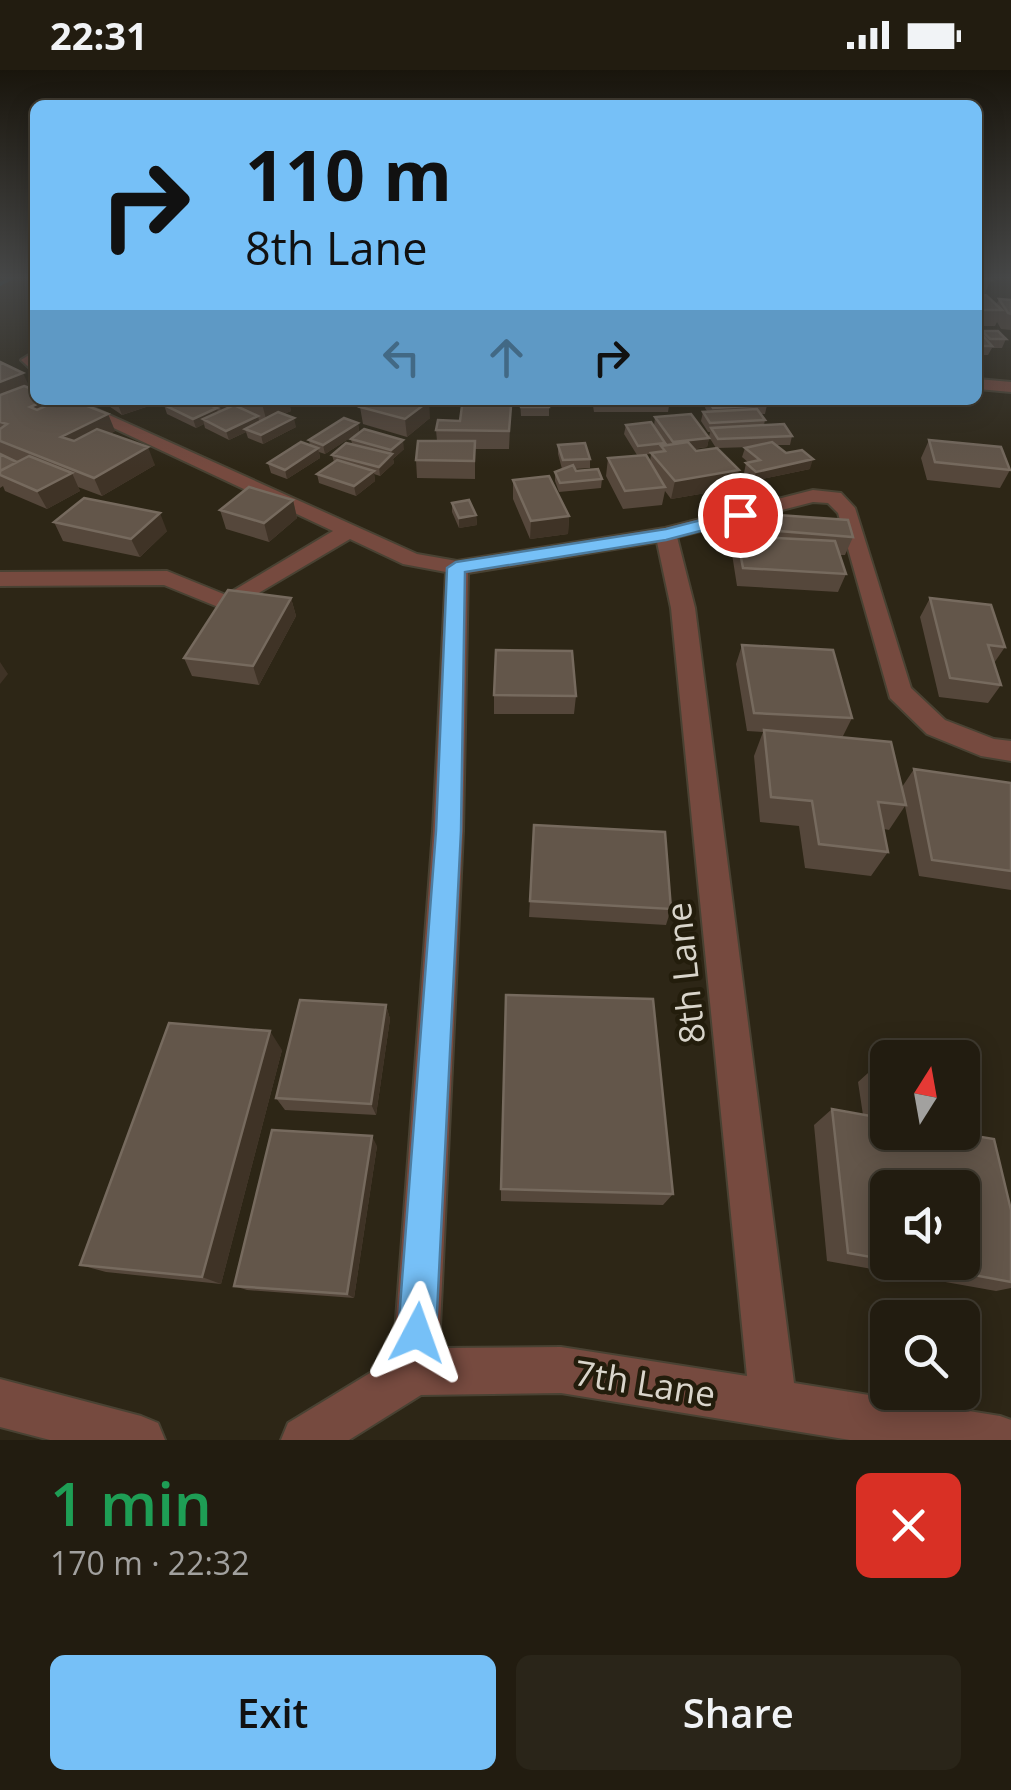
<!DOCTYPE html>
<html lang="en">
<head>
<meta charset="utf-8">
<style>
  :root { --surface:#221c10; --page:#2a2519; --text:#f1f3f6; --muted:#a2a19f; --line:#3f3a30; --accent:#76c0f7 }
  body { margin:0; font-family:"Open Sans",sans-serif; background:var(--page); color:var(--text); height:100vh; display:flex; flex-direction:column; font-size:38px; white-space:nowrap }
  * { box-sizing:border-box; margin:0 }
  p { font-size:32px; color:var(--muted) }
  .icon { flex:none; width:55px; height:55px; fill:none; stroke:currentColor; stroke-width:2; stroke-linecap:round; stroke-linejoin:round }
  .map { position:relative; height:1370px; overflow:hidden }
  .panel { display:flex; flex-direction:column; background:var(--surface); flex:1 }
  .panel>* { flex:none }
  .top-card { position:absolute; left:30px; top:30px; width:952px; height:305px; border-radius:15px; box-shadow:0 5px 25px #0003,0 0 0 2px var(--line); background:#76c0f7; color:#111; overflow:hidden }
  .needle { width:65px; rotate:11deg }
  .buttons { position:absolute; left:870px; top:970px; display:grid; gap:20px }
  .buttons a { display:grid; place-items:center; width:110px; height:110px; border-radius:15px; background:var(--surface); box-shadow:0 5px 25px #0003,0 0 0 2px var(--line); font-size:50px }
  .pin { position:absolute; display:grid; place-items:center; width:85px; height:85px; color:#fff; margin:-42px; border:5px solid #fff; border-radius:50%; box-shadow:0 2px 10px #0007 }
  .me { position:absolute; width:110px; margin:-55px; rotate:4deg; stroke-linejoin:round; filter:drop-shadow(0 0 8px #0008) }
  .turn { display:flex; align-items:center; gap:35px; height:210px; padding:0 50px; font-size:45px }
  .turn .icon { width:130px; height:130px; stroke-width:2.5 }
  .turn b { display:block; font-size:70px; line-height:85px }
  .lanes { display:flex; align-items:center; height:95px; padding:0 50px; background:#0003; justify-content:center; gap:50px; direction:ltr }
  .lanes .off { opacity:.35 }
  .round { display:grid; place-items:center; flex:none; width:105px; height:105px; border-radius:15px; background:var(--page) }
  .summary { display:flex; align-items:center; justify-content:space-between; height:170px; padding:0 50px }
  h1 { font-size:60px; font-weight:600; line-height:75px; color:#1e9e55 }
  .cta { display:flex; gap:20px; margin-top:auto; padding:20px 50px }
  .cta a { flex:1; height:115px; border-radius:15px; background:var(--accent); color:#111; font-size:40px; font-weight:600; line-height:115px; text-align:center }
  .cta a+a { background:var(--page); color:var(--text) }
  .status { display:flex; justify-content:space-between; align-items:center; height:70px; padding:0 50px; background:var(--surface); direction:ltr }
  .status svg { height:28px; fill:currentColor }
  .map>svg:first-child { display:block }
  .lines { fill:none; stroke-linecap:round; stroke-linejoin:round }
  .stream { fill:#074a69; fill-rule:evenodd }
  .minor-casing { stroke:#494233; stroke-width:4 }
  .minor { fill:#764a3f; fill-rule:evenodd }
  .wall { fill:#55473b; fill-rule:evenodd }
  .shaded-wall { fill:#3f3326 }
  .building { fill:#63564a; stroke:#766a5e; stroke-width:2.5 }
  .route { fill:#76c0f7; stroke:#4d7da1; stroke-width:2.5 }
  .labels { text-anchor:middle; stroke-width:9; stroke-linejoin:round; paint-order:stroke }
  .near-street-label { font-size:35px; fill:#d9d5cb; stroke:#231d0c }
</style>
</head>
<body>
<div class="status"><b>22:31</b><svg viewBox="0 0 49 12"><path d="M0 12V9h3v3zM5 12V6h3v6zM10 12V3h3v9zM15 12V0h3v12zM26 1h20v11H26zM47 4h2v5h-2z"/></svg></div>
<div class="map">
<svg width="1011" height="1370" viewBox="0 0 1011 1370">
  <rect width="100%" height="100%" fill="#2d2616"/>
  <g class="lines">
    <path class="stream" d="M10 207H18L0 216V212Z"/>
    <g class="minor-casing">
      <path id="minor" d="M29 285 35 287V303L21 290Z
        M978 309 1011 312V322L978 319Z
        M54 330H76L417 484 457 491 665 458 813 420 841 423 855 438 911 618 945 650 994 669 1011 671V691L981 686 927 664 890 628 838 443 828 433 813 432 677 467 695 538 794 1313 1000 1346 1011 1350V1370H850L561 1323 421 1325 349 1370H281L288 1353 393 1289 433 761 446 502 403 494 350 469 228 541 164 515 0 516V502L167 501 226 525 333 461ZM657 472 671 538 747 1306 561 1277 439 1278 463 761 468 503Z
        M0 1309 141 1346 158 1353 165 1370H50L0 1357Z"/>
    </g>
    <use href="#minor" class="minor"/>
  </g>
  <path class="wall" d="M978 207 991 210 984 225H978Z
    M978 225 996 235 999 229 1011 230V260L1001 259 997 252 995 256H978Z
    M978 260 981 264 982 261 1006 269 1002 278H992L988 285H978Z
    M0 292 31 319 55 332 108 344 115 361 110 364 155 395 102 426 78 417 80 421 47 439 5 421 3 416 0 418Z
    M84 330H163L164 331 122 345 103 332 92 335Z
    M204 330H309L299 336 289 333 291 341 284 344 296 357 263 374 248 368 246 362 229 370 205 358 204 354 196 358 167 344 164 335 205 333Z
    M520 330 549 337V346H521Z
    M592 330H670L668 342H594Z
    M707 330 767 335 765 344H761L765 350 764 355 792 366 790 375H776L810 399 753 411 744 403 746 393H749L742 387 745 378 751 377 718 378 735 418 671 429 665 421 662 435 623 439 606 406 608 388 650 392 651 384 637 385 624 364 626 355 654 356 655 347 709 368 707 377 694 379 696 381 716 378 709 367 710 362H708L701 351 703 342 707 341 705 338Z
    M511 336 509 379H475V409L417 408 416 390 437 371 436 360 460 351Z
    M360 337 430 348 407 367 363 354Z
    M358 353 359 362 325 384 319 382 320 388 287 409 271 403 268 393 310 375 309 370Z
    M351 369 404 379 393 389 394 393 380 406 374 404 375 411 356 426 319 413 317 404 334 392 332 385 352 374Z
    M929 370 1010 400 1000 418 927 410 921 388Z
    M558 375 590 389V398L575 399 576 401 602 409 601 418 559 422 555 411V402L562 399 558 384Z
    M513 410 569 446 568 464 530 469 513 429Z
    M293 430 297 448 269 472 226 459 220 440Z
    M452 433 476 445 477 455 459 458 452 442Z
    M764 444 853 467 845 485H840L846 504 838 522 737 516 732 484 737 466 759 467V462Z
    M54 452 167 461 140 487 63 471Z
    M291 528 296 546 259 615 192 606 184 588Z
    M930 528 1005 577 994 593 1001 615 988 633 939 627 920 547Z
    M742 575 852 648 843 666 814 665 902 717 914 699 1011 713V820L919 806 905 736 889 760 884 759 888 782 871 806 805 798 799 756 760 752 754 686 763 662 747 661 736 594Z
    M494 625 576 626 574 644H494Z
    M534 755 671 839 666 855 529 847Z
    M386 935 390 949 376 1045 285 1040 276 1028Z
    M282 980 221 1214 106 1202 80 1195Z
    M878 994 969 1065 1011 1140V1218L996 1221 827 1191 814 1055 832 1039 863 1045 858 1012ZM888 1118 962 1192H888Z
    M377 1076 354 1228 247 1220 234 1216Z
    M501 1119 673 1124 663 1135 501 1131Z"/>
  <path class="shaded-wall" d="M23 303 31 320 0 332V312Z
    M46 330H54L61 344 38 355 30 337Z
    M90 330H102L103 332 92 335Z
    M116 330H163L164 331 122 345Z
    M218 330H237L239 337 222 344Z
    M273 330H289L291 341 267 352 262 334Z
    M297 330H309L299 336Z
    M429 331 430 348 407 367 405 349Z
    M217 338 219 347 203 349 204 354 196 358 193 349Z
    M108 344 115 361 70 384 61 367Z
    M258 346 260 355 245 359 246 362 229 370 226 361Z
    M294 348 296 357 263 374 261 365Z
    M358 353 359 362 325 384 323 375Z
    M709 368 707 377 671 381 673 372Z
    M403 370 404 379 393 389 394 393 380 406 379 397 392 385 391 380Z
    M148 377 155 395 102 426 94 408Z
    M318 378 320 388 287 409 285 400Z
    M813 389 810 399 753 411 756 402Z
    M739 400 735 418 671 429 675 411Z
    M374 401 375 411 356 426 354 416Z
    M72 403 80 421 47 439 37 421Z
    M293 430 297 448 269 472 264 453Z
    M160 443 167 461 140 487 131 469Z
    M476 445 477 455 459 458V448Z
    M569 446 568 464 530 469 531 451Z
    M291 528 296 546 259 615 253 596Z
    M0 592 8 604 0 614Z
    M386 935 390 949 376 1045 371 1034Z
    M270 961 282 980 221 1214 202 1207Z
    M372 1066 377 1076 354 1228 347 1224Z"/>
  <path class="building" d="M978 207H987L991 210H978Z
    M978 225H986L1002 240H978Z
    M999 229 1011 230V244L1008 243Z
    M978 260 992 276H978Z
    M982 261H998L1006 269H990Z
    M0 292 23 303 0 312Z
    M24 316 35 320V330H46L30 337 37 340 59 330H72L108 344 61 367 74 371 97 359 148 377 94 408 0 371V359L7 354 0 352V325Z
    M177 330H199L217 338 193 349 164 335Z
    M254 330H273L262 334Z
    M370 330H424L429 331 405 349 360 337Z
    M520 330H548L549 337H521Z
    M708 330H763L767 335 713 338Z
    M234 335 258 346 226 361 203 349Z
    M462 336H511L509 361 436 360 438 350 460 351Z
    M757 339 765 350 710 353 703 342Z
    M278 342 294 348 261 365 245 359Z
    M691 344 709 368 673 372 655 347Z
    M344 348 358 353 323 375 309 370Z
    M651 352 665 373 638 376 626 355Z
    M784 354 792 366 718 369 711 358Z
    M364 359 403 370 391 380 351 369Z
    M929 370 1001 377 1010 400 935 392Z
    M418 371H475L474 391 416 390Z
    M301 372 318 378 285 400 268 393Z
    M688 372 696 381 717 378 739 400 675 411 651 383 665 381 661 376Z
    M772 372 786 383 802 380 813 389 756 402 746 393 760 390 745 378Z
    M346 373 392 384 379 397 332 385Z
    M585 373 590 389 563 390 558 375Z
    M0 384 17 392 0 401Z
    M646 385 665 417 625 421 608 388Z
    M29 386 72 403 37 421 0 405V401Z
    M337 390 374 401 354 416 317 404Z
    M573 395 576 401 598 399 602 409 560 413 555 402Z
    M549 406 569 446 531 451 513 410Z
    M249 417 293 430 264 453 220 440Z
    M84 428 160 443 131 469 54 452Z
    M469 430 476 445 459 448 452 433Z
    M764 444 848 450 853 467 767 460Z
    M737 466 835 471 846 504 743 498Z
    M228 520 291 528 253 596 184 588Z
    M930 528 991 535 1005 577 988 575 1001 615 950 608Z
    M742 575 833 580 852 648 754 643Z
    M496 580 572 581 576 626 494 625Z
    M764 660 891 672 906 735 878 732 888 782 819 774 812 731 771 727Z
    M914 699 1011 713V801L932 790Z
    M534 755 665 762 671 839 530 831Z
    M506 925 653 929 673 1124 501 1119Z
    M300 930 386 935 371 1034 276 1028Z
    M169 953 270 961 202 1207 80 1195Z
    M878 994 888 996V1062H962V1037L969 1065 994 1069 1011 1140V1212L904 1192H962V1118H888V1190L848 1183 832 1039 887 1049Z
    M272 1060 372 1066 347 1224 234 1216Z"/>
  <linearGradient id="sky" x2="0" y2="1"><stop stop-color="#19150c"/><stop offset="0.52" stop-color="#464747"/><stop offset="1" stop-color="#464747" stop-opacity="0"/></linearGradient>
  <rect width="1011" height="399" fill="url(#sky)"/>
  <path class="route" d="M740 440 748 445 746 449 666 470 465 502 461 761 436 1263 430 1276 417 1282 404 1276 398 1263 436 761 447 498 456 492 666 459Z"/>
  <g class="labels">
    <g class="near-street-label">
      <text transform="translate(686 903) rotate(-96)" y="12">8th Lane</text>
      <text transform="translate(645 1314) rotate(9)" y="12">7th Lane</text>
    </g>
  </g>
</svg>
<div class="buttons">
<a><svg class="needle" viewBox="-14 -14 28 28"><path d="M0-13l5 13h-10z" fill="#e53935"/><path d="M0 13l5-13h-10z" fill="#a2a19f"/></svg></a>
<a><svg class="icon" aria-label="sound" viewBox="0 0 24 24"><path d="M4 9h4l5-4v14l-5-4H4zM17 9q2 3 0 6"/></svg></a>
<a><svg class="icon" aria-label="search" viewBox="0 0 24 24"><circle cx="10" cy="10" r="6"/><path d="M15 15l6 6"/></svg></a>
</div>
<div class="pin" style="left:740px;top:445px;background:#d93025"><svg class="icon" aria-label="arrive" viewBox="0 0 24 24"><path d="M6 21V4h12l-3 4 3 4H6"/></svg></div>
<svg class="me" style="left:417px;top:1263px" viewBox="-20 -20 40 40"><path d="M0-17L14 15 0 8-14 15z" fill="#76c0f7" stroke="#fff" stroke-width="4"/></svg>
<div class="top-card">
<div class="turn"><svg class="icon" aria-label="right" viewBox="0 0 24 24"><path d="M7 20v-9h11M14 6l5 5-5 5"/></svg><div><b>110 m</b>8th Lane</div></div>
<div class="lanes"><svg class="icon off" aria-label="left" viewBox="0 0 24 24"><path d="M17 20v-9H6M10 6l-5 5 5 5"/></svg><svg class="icon off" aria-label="ahead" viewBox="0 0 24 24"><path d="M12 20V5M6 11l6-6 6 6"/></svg><svg class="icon" aria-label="right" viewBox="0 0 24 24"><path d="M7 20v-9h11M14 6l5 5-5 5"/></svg></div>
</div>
</div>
<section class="panel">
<div class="summary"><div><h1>1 min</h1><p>170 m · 22:32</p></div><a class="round" style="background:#d93025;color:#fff"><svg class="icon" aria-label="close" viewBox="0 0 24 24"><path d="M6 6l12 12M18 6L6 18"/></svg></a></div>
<div class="cta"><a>Exit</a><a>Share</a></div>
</section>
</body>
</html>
